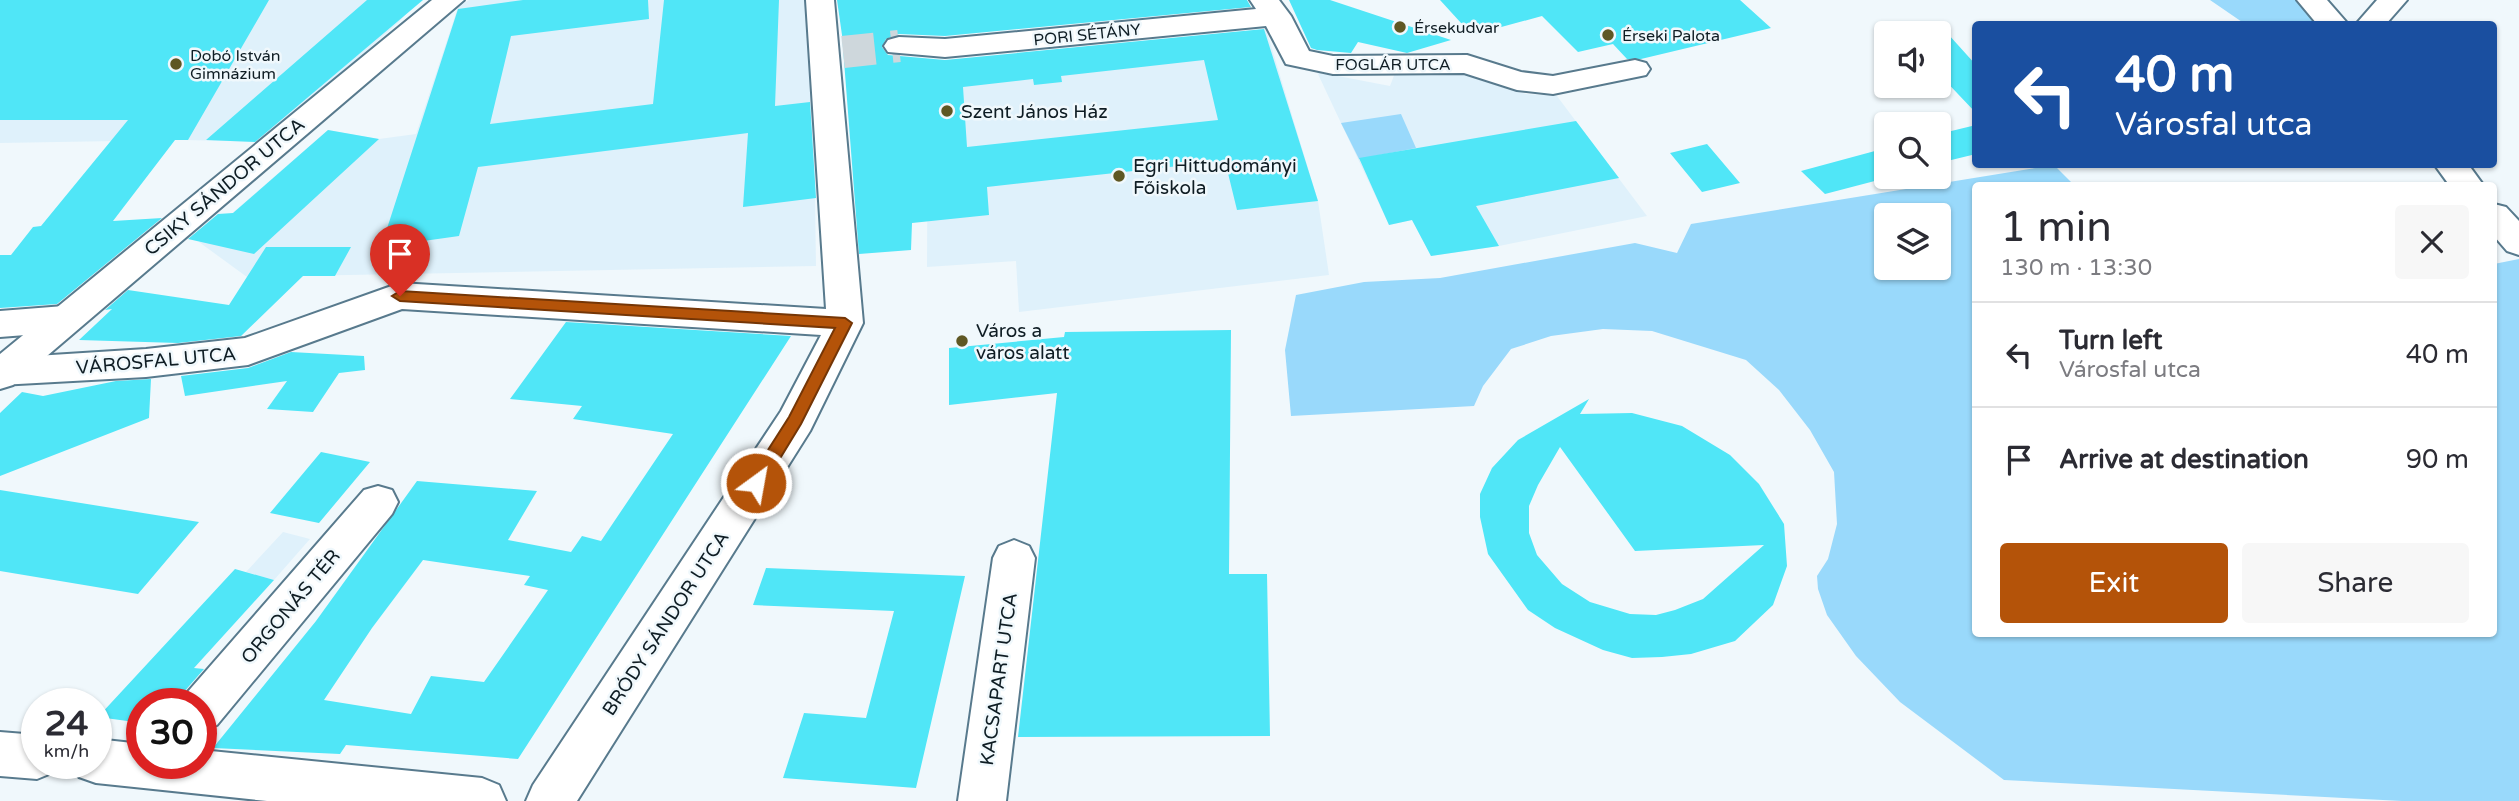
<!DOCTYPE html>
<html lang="en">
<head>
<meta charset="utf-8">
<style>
  :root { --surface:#fff; --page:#f7f7f7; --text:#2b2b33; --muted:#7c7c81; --line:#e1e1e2; --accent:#b45309 }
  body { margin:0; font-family:"Varela Round",sans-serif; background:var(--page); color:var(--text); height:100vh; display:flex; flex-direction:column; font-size:26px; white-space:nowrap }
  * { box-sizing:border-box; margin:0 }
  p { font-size:23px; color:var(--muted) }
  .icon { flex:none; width:38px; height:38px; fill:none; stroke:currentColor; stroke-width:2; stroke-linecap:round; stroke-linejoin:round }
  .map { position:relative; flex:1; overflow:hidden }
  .panel { position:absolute; left:1972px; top:182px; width:525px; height:455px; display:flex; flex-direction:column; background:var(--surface); border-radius:7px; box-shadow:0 2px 5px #0004 }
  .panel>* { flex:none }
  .guide { position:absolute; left:1972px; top:21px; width:525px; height:147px; border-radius:7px; box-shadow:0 2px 5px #0004; background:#1a4fa0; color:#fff; overflow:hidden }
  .buttons { position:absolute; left:1874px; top:21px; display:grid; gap:14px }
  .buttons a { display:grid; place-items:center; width:77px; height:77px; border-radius:7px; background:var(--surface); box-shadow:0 2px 5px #0004; font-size:35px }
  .speed { position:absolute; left:21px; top:688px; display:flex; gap:14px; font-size:35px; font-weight:700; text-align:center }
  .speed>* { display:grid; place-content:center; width:91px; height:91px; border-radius:50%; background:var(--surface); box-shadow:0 2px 5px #0004; line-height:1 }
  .speed small { font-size:18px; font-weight:400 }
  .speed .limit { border:10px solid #d22; background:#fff; color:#111 }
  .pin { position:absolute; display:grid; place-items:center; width:60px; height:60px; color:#fff; margin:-72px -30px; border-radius:50% 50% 50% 0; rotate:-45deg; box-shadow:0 0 7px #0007 }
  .pin .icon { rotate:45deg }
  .me { position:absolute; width:77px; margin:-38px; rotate:32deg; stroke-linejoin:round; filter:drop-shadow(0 0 5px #0008) }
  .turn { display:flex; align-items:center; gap:24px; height:147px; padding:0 28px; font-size:32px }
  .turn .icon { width:91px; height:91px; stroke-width:2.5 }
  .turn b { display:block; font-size:49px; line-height:60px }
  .round { display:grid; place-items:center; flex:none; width:74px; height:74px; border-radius:7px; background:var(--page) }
  .headline { display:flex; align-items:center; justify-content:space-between; height:119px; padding:0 28px }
  h1 { font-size:42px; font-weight:600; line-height:52px }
  .primary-button { display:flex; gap:14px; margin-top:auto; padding:14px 28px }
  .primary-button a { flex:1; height:80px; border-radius:7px; background:var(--accent); color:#fff; font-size:28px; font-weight:600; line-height:80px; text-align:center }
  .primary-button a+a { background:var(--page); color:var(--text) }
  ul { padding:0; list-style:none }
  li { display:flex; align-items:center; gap:21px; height:105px; padding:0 28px; border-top:2px solid var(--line) }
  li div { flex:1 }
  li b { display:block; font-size:26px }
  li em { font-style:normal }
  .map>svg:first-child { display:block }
  .built { fill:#dff1fb }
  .green { fill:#99d9fb; fill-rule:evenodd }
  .building { fill:#50e6f7; fill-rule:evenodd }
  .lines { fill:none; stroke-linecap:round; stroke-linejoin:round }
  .street-tunnel { stroke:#ced7dc; stroke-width:32; stroke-dasharray:32 17; stroke-linecap:butt }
  .street-casing { stroke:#587a8d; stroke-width:4 }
  .secondary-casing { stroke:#587a8d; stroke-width:4 }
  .street { fill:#fff; fill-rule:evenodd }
  .secondary { fill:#fff; fill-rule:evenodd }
  .route { fill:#b45309; stroke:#753606; stroke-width:2 }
  .poi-dot { fill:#5e5723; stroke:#f0f8fc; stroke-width:2.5 }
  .labels { text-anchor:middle; stroke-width:5; stroke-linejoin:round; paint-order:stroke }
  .far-poi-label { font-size:16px; fill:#0f1d24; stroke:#f0f8fc; text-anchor:start }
  .far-street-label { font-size:16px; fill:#0f1d24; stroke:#f0f8fc }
  .poi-label { font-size:19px; fill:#0f1d24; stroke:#f0f8fc; text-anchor:start }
  .street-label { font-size:19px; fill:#0f1d24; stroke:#f0f8fc }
</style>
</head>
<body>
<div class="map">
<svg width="2519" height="801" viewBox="0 0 2519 801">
  <rect width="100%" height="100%" fill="#f0f8fc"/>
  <path class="built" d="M88 0H416L400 21 264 142 185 140 198 121 116 141 0 143V39Z
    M469 0H812L816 266 247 277 199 242 328 130 379 139 416 134 458 7Z
    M1266 29 1318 201 1329 275 1019 312 1016 261 927 267 928 63Z
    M1317 72 1390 86 1395 73 1471 72 1498 86 1526 94 1557 96 1647 216 1499 246 1431 256 1412 220 1389 225Z
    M283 532 310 539 274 580 246 572Z"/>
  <path class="green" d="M2210 0H2311L2333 24H2245Z
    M1401 114 1416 148 1359 159 1341 123Z
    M2054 165 2074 185 1976 186V634H2494V264L2519 259V801H2402L2004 780 1900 702 1856 656 1827 615 1818 589 1817 576 1828 559 1837 524 1834 472 1810 430 1779 390 1746 360 1652 331 1603 329 1551 336 1511 349 1483 386 1474 406 1291 416 1285 350 1296 295 1364 282 1440 278 1635 243 1677 253 1691 224ZM1939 215V268H1886V215Z"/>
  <path class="building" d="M0 0H269L188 140H175L113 221 162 218 57 304 0 308V255H11L33 227 41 226 128 120H0Z
    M367 0H423L255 142 206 140Z
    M523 0H648L649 19 511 36 490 124 653 104 664 0H779L775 106 810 102 816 198 743 207 748 133 478 167 459 236 381 247 458 9Z
    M837 0H1247L1251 7 945 36 899 34 886 39 882 47 888 55 945 60 1264 29 1318 201 1237 210 1225 161 987 187 989 215 912 223 911 250 859 254 842 35ZM1204 60 1218 120 967 147 963 87 1033 79 1034 85 1062 82 1061 76Z
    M1289 0H1330L1451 40 1407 53 1358 42 1351 53 1317 50 1311 48Z
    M1440 0H1740L1771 28 1641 59H1627L1613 44 1578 52 1542 16 1472 35Z
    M1939 24 1976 65V113L1939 74Z
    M1576 121 1619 178 1476 206 1499 246 1431 256 1412 220 1389 225 1359 158Z
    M1976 125V154L1939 163V134Z
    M328 130 379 139 254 254 188 239 218 214 233 213Z
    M1707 144 1740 183 1702 192 1670 153Z
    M1886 148V177H1890L1825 194 1801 171Z
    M266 247H351L335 276H303L241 336 178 343 79 340 112 309 105 310 128 290 229 305Z
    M566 322 791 336 518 759 346 745 340 754 213 748 316 621 417 481 537 491 508 540 571 552 582 536 601 541 673 434 573 419 582 406 510 399ZM423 560 530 576 524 585 548 590 484 682 431 676 411 714 324 700 372 628Z
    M1231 330 1229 574H1267L1270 736 1018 737 1057 393 949 405V348L1064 337 1065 332Z
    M291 352 364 356 365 370 339 373 313 412 267 409 287 381 185 396 181 376 248 368Z
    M151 379 149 418 0 476V413L22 392 43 396 116 381Z
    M1589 399 1580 414 1632 413 1682 426 1730 455 1759 484 1784 524 1787 566 1773 605 1735 641 1691 654 1662 657 1632 658 1603 650 1555 628 1528 610 1488 554 1480 517V494L1492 468 1518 440ZM1560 447 1635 551 1764 545 1703 599 1675 610 1656 615 1630 614 1590 602 1562 584 1537 555 1529 533V506L1538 485Z
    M321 452 370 462 319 523 270 513Z
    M0 490 199 522 138 594 0 571Z
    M766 568 965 576 916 788 783 778 804 713 866 718 894 611 753 605Z
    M235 569 274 580 194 668 204 669 183 693 179 704H142V723L98 717Z"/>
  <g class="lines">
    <path class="street-tunnel" d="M843 52 899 46"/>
    <g class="street-casing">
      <path id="street" d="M806 0H834L863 323 810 431 577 801H526L533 785 781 411 821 335 402 309 248 365 146 377 0 385V359L4 358 146 349 245 338 400 283 826 309Z
        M1250 0H1279L1291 16 1309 51 1333 56 1467 55 1521 72 1553 76 1635 60 1646 63 1650 69 1646 75 1553 94 1517 90 1464 73 1333 74 1286 64 1266 26 945 57 888 52 884 46 888 40 899 37 945 39 1256 9Z
        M64 306 77 310 82 319 77 328 64 332 0 337V311Z
        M378 486 392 490 398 502 392 514 217 725 201 731V704H181L185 695 364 490Z
        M1014 540 1029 546 1035 558 1006 801H958L993 558 999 546Z"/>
    </g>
    <g class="secondary-casing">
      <path id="secondary" d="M432 0H464L13 385 0 389V354Z
        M2297 0H2327L2348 24H2317Z
        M2377 0H2407L2386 24H2356Z
        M2434 164H2468L2484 186H2450Z
        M2494 204 2506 207 2519 221V255L2507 251 2494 236Z
        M0 732 37 735V763H58L54 772 37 779 0 776Z
        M96 739 142 744V763H201V750L482 778 499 785 506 801H267L96 783 79 777 73 763H96Z"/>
    </g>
    <use href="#street" class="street"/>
    <use href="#secondary" class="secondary"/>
  </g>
  <path class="route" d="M400 291 845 318 852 323 801 424 762 488H750L747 483 789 417 835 328 400 301 392 296Z"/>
  <g class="poi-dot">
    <circle cx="1400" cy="27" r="7"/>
    <circle cx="1608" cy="35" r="7"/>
    <circle cx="176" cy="64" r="7"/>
    <circle cx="947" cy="111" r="7"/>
    <circle cx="1119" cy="176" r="7"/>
    <circle cx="962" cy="341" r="7"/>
  </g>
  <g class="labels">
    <g class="far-poi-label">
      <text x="1414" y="33">Érsekudvar</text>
      <text x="1622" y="41">Érseki Palota</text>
      <text x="190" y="61">Dobó István<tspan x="190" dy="18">Gimnázium</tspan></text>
    </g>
    <g class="far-street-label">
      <text transform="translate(1087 34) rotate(-6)" y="6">PORI SÉTÁNY</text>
      <text x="1393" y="70">FOGLÁR UTCA</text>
    </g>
    <g class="poi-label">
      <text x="961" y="118">Szent János Ház</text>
      <text x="1133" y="172">Egri Hittudományi<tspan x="1133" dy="22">Főiskola</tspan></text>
      <text x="976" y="337">Város a<tspan x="976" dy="22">város alatt</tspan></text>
    </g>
    <g class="street-label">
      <text transform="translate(224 186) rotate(-40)" y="7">CSIKY SÁNDOR UTCA</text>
      <text transform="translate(156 360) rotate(-5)" y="7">VÁROSFAL UTCA</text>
      <text transform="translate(290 606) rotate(-50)" y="7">ORGONÁS TÉR</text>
      <text transform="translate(665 623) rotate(-57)" y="7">BRÓDY SÁNDOR UTCA</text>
      <text transform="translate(998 679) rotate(-82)" y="7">KACSAPART UTCA</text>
    </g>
  </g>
</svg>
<div class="buttons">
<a><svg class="icon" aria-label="sound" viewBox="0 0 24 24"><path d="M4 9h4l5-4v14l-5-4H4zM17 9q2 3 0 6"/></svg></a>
<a><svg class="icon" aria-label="search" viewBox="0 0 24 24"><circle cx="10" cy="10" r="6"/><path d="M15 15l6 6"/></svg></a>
<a><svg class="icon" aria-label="layers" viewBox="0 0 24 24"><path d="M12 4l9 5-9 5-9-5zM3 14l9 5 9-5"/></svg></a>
</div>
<div class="speed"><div>24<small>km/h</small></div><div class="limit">30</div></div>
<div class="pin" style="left:400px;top:296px;background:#d93025"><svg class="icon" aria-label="arrive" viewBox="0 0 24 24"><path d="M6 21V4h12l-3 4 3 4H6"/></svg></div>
<svg class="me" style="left:756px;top:483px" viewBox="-20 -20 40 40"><circle r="17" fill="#b45309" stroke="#fff" stroke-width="3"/><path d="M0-11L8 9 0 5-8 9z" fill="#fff"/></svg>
<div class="guide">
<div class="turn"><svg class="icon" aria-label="left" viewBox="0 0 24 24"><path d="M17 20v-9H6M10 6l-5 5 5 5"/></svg><div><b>40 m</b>Városfal utca</div></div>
</div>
<section class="panel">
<div class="headline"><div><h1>1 min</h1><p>130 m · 13:30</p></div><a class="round"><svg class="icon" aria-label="close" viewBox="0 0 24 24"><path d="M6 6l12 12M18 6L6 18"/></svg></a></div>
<ul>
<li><svg class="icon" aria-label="left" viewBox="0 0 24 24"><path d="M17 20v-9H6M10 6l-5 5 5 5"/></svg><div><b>Turn left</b><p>Városfal utca</p></div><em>40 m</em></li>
<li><svg class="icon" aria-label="arrive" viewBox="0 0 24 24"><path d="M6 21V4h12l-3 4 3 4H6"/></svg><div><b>Arrive at destination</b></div><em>90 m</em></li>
</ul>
<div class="primary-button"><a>Exit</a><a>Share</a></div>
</section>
</div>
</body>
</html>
